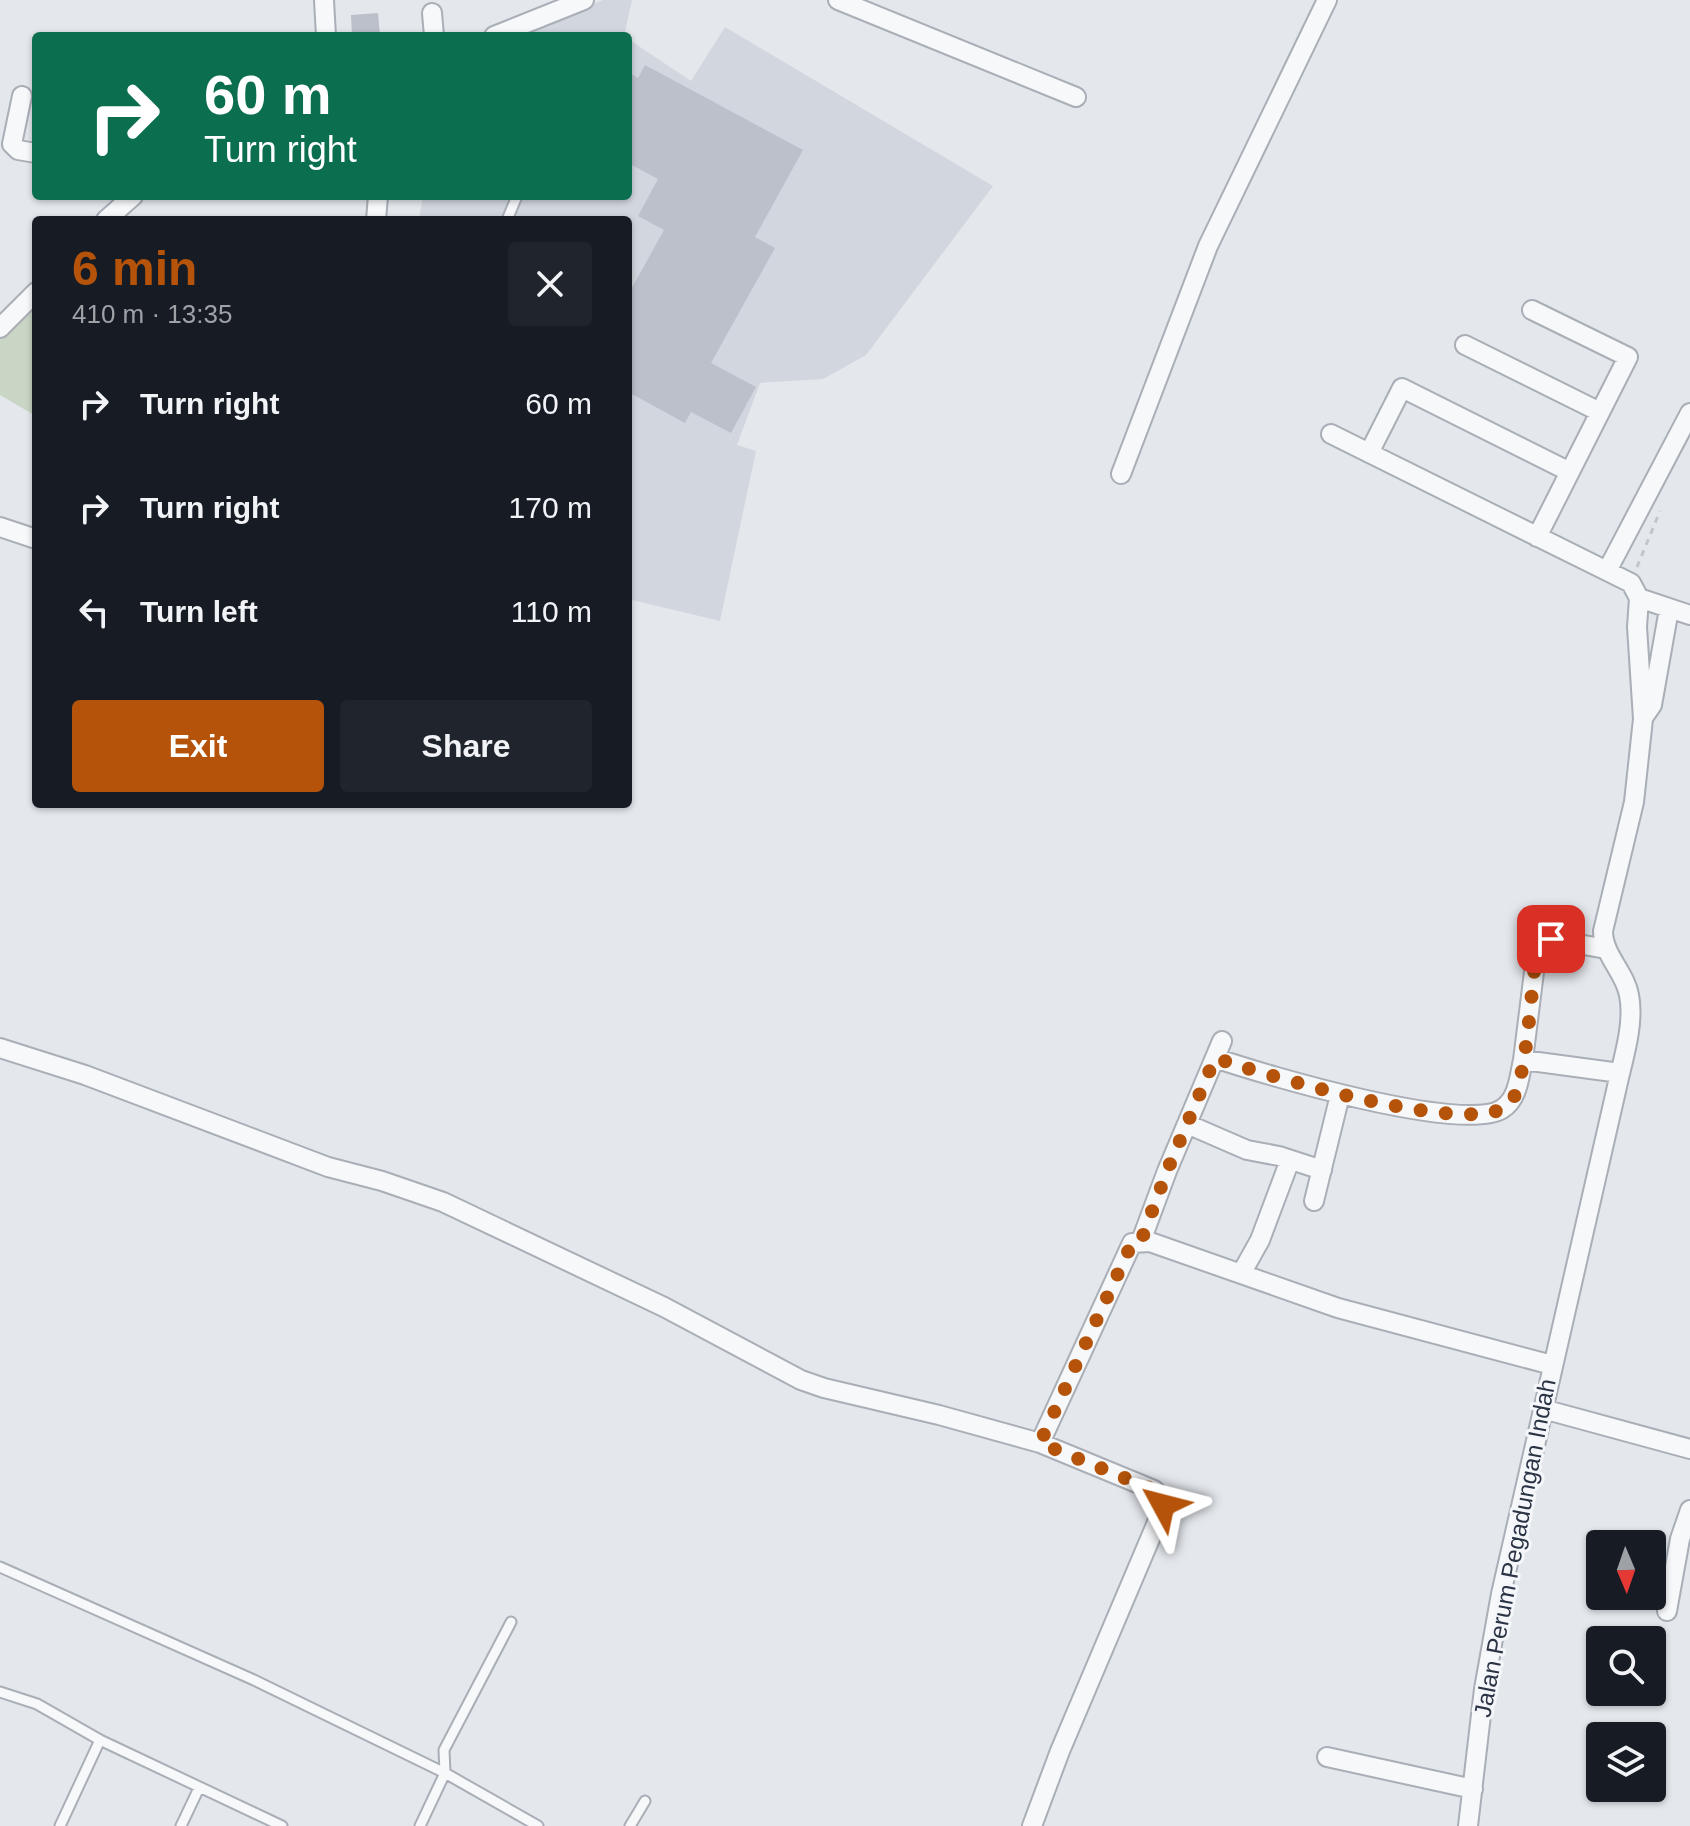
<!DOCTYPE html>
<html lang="en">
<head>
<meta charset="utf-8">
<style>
  :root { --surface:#171b24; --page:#20242c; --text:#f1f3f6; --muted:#9ea1a6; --accent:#b45309 }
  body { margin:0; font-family:Arial,sans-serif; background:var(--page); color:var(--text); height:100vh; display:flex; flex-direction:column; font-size:30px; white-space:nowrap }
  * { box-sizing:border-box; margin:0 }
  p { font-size:26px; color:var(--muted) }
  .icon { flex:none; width:44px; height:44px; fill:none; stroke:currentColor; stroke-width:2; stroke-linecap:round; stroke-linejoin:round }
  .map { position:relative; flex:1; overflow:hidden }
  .drawer { position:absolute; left:32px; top:216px; width:600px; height:592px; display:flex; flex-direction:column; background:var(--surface); border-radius:8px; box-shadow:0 2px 6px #0004 }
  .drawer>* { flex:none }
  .hud { position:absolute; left:32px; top:32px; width:600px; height:168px; border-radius:8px; box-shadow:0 2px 6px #0004; background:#0b6e4f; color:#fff; overflow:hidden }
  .needle { width:52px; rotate:178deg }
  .tools { position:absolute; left:1586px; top:1530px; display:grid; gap:16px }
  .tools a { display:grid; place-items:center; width:80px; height:80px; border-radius:8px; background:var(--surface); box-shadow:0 2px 6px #0004; font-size:40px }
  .pin { position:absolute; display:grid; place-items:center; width:68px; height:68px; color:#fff; margin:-34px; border-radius:16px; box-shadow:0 4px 12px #0006 }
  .me { position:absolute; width:88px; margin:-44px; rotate:308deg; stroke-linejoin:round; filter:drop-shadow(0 0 6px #0008) }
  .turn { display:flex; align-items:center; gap:28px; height:168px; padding:0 40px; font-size:36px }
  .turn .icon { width:104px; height:104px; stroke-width:2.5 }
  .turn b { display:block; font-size:56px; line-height:68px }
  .round { display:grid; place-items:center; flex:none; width:84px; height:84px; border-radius:8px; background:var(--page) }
  .summary { display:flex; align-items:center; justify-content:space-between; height:136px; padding:0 40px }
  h1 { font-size:48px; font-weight:700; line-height:60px; color:var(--accent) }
  .button { display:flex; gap:16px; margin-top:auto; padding:16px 40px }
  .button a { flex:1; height:92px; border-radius:8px; background:var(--accent); color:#fff; font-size:32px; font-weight:700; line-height:92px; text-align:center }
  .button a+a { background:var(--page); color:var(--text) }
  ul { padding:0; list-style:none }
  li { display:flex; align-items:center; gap:24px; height:104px; padding:0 40px }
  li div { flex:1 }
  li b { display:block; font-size:30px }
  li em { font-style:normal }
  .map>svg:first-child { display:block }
  .built { fill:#d2d6de }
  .green { fill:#c9d6c5 }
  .building { fill:#bbc0ca }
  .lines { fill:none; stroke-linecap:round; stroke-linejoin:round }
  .service-casing { stroke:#a9aeb7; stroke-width:13 }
  .minor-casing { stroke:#a9aeb7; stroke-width:22 }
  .path { stroke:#c2c5cb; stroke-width:3; stroke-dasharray:6 6; stroke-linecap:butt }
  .service { stroke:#f7f8fa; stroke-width:9 }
  .minor { stroke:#f7f8fa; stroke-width:18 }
  .route { stroke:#b45309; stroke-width:14; stroke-dasharray:0 25.2 }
  .labels { text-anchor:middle; stroke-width:6; stroke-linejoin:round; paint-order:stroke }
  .street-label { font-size:24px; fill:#2b3445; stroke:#f4f6f9 }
</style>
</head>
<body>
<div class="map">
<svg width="1690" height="1826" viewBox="0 0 1690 1826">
  <rect width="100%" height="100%" fill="#e4e7ec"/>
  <path class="built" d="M603 0H632L624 36H516Z
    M725 27 993 186 866 355 823 379 760 383 737 445 756 451 720 621 628 599V220H419L423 196H628V39L691 81Z"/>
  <path class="green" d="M36 299V416L0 395V337Z"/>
  <path class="building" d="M378 13 380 36H352L351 15Z
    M645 65 803 150 755 237 775 248 711 363 756 387 731 433 691 412 685 423 628 392V295L664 230 638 216 658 179 628 163V72L638 78Z"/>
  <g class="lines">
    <g class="service-casing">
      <path id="service" d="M507 220 517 196
        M0 1567 254 1680 445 1773 538 1826
        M0 1692 37 1704 100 1740 282 1826
        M60 1826 100 1740
        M181 1826 199 1788
        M420 1826 445 1773 444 1750 511 1622
        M630 1826 645 1801"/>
    </g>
    <g class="minor-casing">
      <path id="minor" d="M324 0 326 36
        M838 0 1076 97
        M432 13 434 36
        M494 36 584 0
        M22 96 12 144 18 150 36 153
        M106 220 133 196
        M376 220 378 196
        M1532 310 1628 357 1537 537
        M0 328 36 292
        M1465 345 1600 412
        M1331 434 1631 583 1639 598 1637 627 1643 719 1634 802 1603 931C1603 955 1625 972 1629 995 1635 1025 1622 1062 1616 1091L1501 1594 1484 1689 1468 1826
        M1369 453 1402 388 1570 472
        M1121 474 1208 246 1327 0
        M0 527 36 539
        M1607 571 1690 413
        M1639 598 1690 615
        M1643 718 1652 705 1669 609
        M0 1048 85 1075 328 1167 382 1181 443 1202 664 1307 801 1380 824 1388 939 1415 1040 1443 1132 1243 1150 1242 1338 1308 1552 1365
        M1215 1058C1262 1074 1463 1134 1502 1109 1518 1099 1519 1078 1523 1060L1620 1073
        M1523 1060 1536 956 1541 940 1551 939 1606 949
        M1187 1124 1247 1150 1279 1156 1322 1170
        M1314 1201 1340 1095
        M1141 1241 1167 1171 1222 1041
        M1241 1274 1260 1240 1290 1160
        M1543 1409 1690 1449
        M1667 1611 1680 1539 1690 1510
        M1327 1757 1473 1789
        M1032 1826 1060 1751 1161 1513 1163 1499 1154 1490 1040 1443"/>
    </g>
    <path class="path" d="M1637 567 1660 511"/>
    <use href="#service" class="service"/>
    <use href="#minor" class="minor"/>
  </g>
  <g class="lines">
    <path class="route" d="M1163 1505 1161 1495 1154 1490 1040 1443 1132 1243 1141 1241 1167 1171 1215 1058C1260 1073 1482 1142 1511 1102 1528 1080 1531 978 1538 945L1544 939H1551"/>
  </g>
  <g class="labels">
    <g class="street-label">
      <text transform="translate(1515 1548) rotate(-79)" y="8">Jalan Perum Pegadungan Indah</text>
    </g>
  </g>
</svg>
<div class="tools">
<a><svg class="needle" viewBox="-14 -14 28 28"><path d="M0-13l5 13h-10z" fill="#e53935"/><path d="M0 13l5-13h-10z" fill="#9ea1a6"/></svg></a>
<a><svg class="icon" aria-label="search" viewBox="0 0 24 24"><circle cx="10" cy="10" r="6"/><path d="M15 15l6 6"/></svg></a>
<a><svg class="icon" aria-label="layers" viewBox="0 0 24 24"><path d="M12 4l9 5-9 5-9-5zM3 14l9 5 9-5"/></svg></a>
</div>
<div class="pin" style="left:1551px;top:939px;background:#d93025"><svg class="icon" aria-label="arrive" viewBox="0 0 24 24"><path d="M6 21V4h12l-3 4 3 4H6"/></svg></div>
<svg class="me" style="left:1163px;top:1505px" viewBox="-20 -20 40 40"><path d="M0-17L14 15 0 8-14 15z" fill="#b45309" stroke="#fff" stroke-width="4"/></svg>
<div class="hud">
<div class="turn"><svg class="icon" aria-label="right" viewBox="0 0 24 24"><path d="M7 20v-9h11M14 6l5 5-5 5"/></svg><div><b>60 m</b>Turn right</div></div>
</div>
<section class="drawer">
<div class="summary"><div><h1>6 min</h1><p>410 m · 13:35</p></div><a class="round"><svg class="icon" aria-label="close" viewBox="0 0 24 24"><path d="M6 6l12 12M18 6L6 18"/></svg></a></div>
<ul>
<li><svg class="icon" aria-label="right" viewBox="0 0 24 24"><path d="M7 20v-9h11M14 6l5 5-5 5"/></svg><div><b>Turn right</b></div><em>60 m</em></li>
<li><svg class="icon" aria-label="right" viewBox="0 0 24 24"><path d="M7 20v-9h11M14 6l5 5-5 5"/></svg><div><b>Turn right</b></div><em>170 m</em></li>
<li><svg class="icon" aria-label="left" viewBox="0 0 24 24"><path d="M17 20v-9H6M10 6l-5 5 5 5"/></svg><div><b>Turn left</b></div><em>110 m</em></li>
</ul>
<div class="button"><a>Exit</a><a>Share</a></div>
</section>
</div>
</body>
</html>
